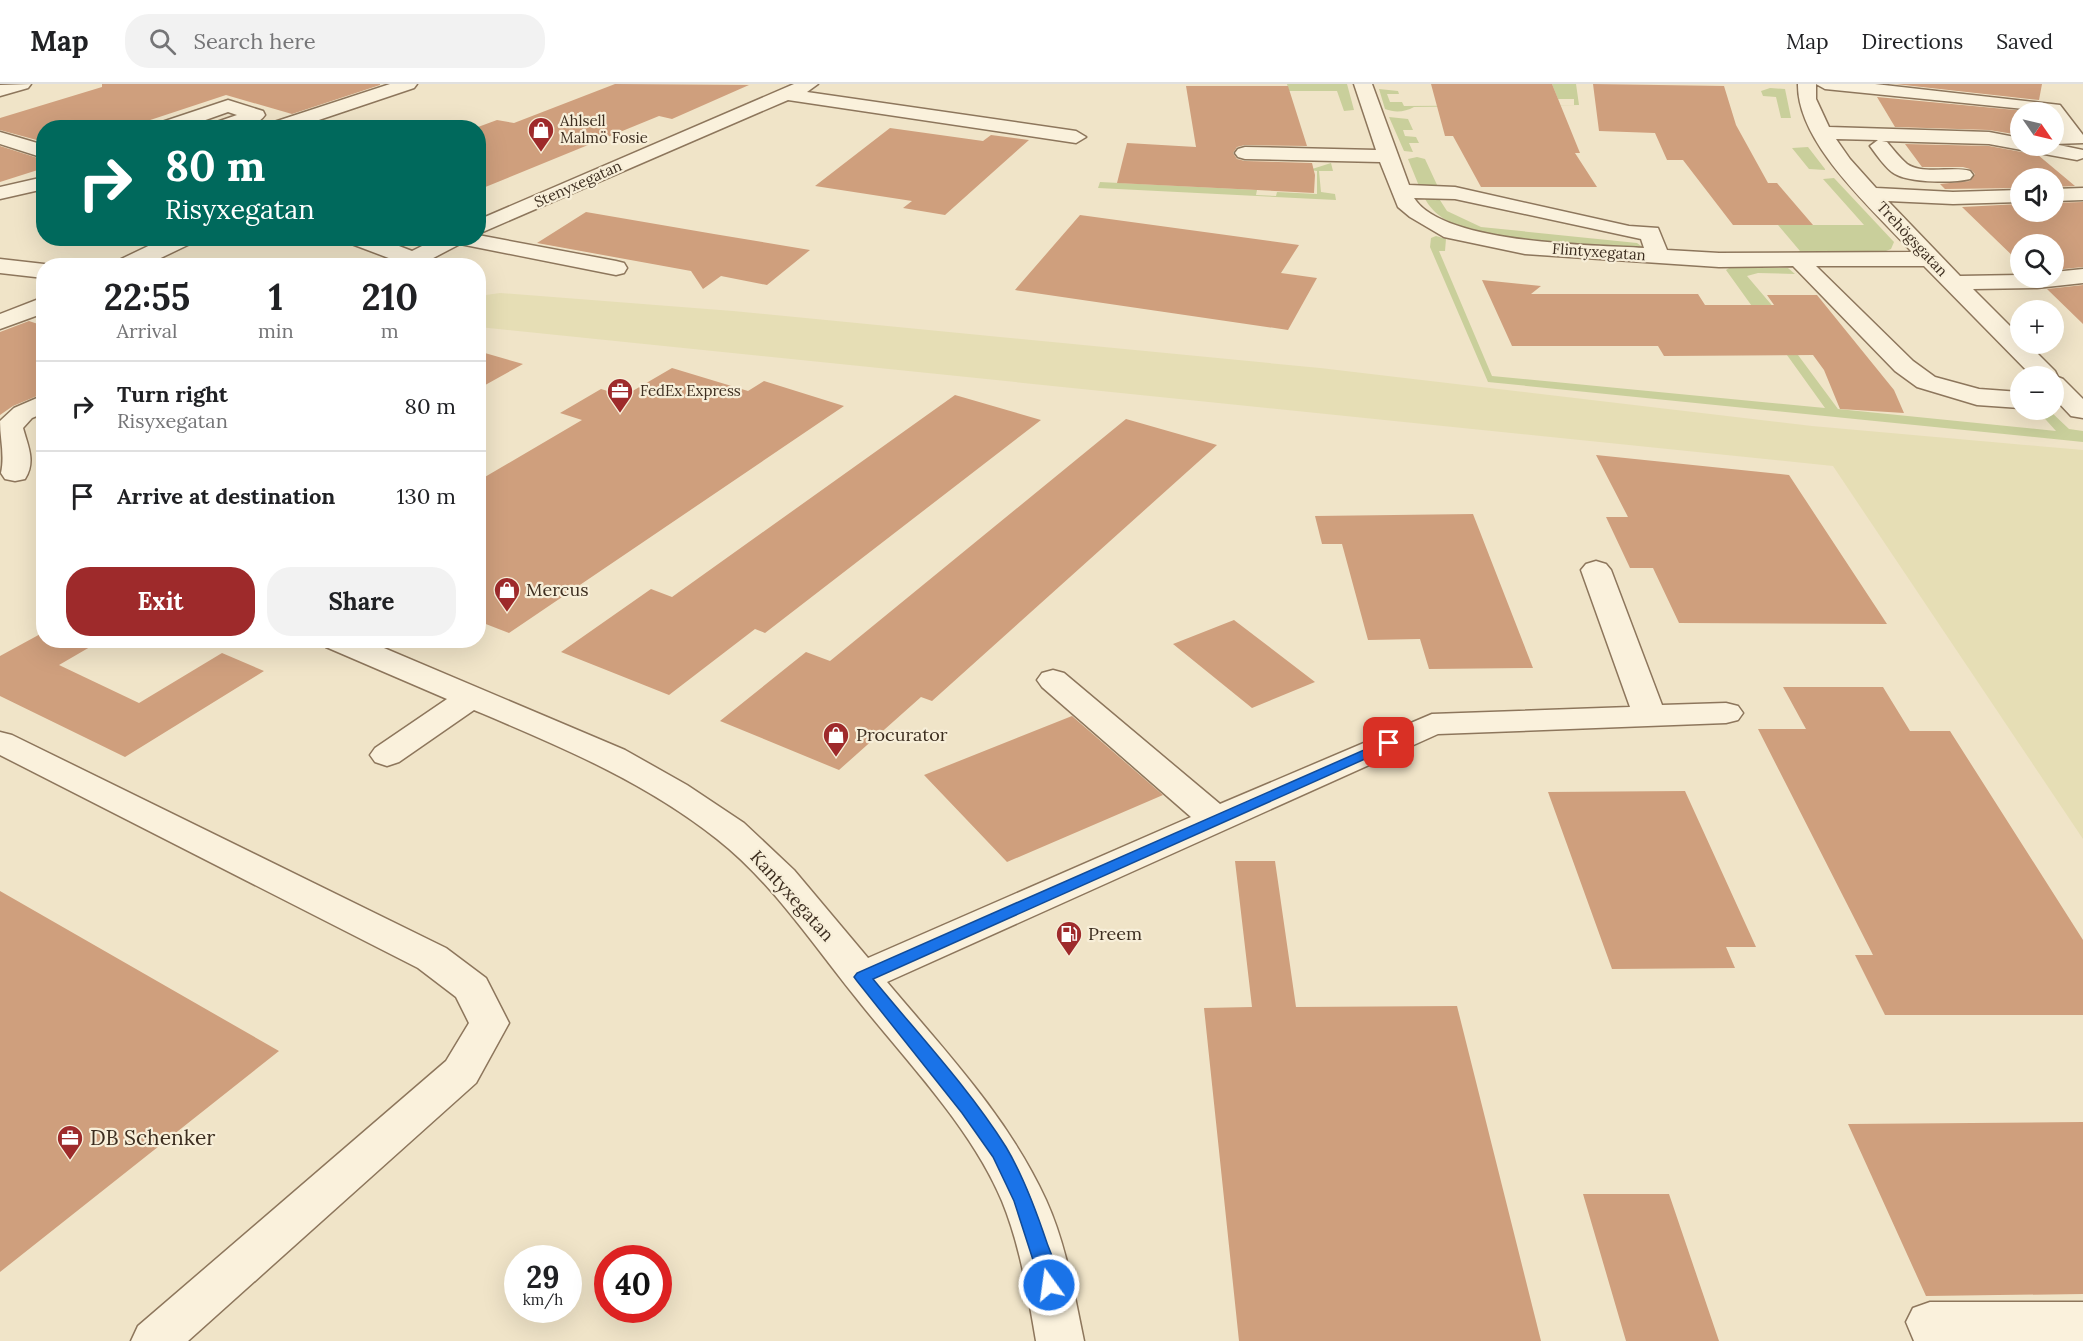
<!DOCTYPE html>
<html lang="en">
<head>
<meta charset="utf-8">
<style>
  :root { --surface:#fff; --page:#f2f2f2; --text:#202124; --muted:#757577; --line:#e0e0e0; --accent:#9e2a2b }
  body { margin:0; font-family:Lora,serif; background:var(--page); color:var(--text); height:100vh; display:flex; flex-direction:column; font-size:22px; white-space:nowrap }
  * { box-sizing:border-box; margin:0 }
  p { font-size:20px; color:var(--muted) }
  .icon { flex:none; width:33px; height:33px; fill:none; stroke:currentColor; stroke-width:2; stroke-linecap:round; stroke-linejoin:round }
  .map { position:relative; flex:1; overflow:hidden }
  .drawer { position:absolute; left:36px; top:174px; width:450px; height:390px; display:flex; flex-direction:column; background:var(--surface); border-radius:24px; box-shadow:0 6px 24px #0002 }
  .drawer>* { flex:none }
  .banner { position:absolute; left:36px; top:36px; width:450px; height:126px; border-radius:24px; box-shadow:0 6px 24px #0002; background:#00695c; color:#fff; overflow:hidden }
  .needle { width:39px; rotate:124deg }
  .fabs { position:absolute; left:2010px; top:18px; display:grid; gap:12px }
  .fabs a { display:grid; place-items:center; width:54px; height:54px; border-radius:50%; background:var(--surface); box-shadow:0 6px 24px #0002; font-size:30px }
  .speed { position:absolute; left:504px; top:1161px; display:flex; gap:12px; font-size:30px; font-weight:700; text-align:center }
  .speed>* { display:grid; place-content:center; width:78px; height:78px; border-radius:50%; background:var(--surface); box-shadow:0 6px 24px #0002; line-height:1 }
  .speed small { font-size:15px; font-weight:400 }
  .speed .limit { border:9px solid #d22; background:#fff; color:#111 }
  .pin { position:absolute; display:grid; place-items:center; width:51px; height:51px; color:#fff; margin:-26px; border-radius:12px; box-shadow:0 3px 9px #0006 }
  .me { position:absolute; width:66px; margin:-33px; rotate:346deg; stroke-linejoin:round; filter:drop-shadow(0 0 4px #0008) }
  .turn { display:flex; align-items:center; gap:21px; height:126px; padding:0 30px; font-size:27px }
  .turn .icon { width:78px; height:78px; stroke-width:2.5 }
  .turn b { display:block; font-size:42px; line-height:51px }
  .eta { display:flex; justify-content:space-evenly; align-items:center; height:102px; text-align:center }
  .eta b { font-size:36px; font-weight:700; line-height:42px }
  .button { display:flex; gap:12px; margin-top:auto; padding:12px 30px }
  .button a { flex:1; height:69px; border-radius:24px; background:var(--accent); color:#fff; font-size:24px; font-weight:700; line-height:69px; text-align:center }
  .button a+a { background:var(--page); color:var(--text) }
  ul { padding:0; list-style:none }
  li { display:flex; align-items:center; gap:18px; height:90px; padding:0 30px; border-top:2px solid var(--line) }
  li div { flex:1 }
  li b { display:block; font-size:22px }
  li em { font-style:normal }
  header { display:flex; align-items:center; gap:36px; box-sizing:border-box; height:84px; padding:0 30px; background:var(--surface); border-bottom:2px solid var(--line) }
  header strong { font-size:28px }
  nav { display:flex; gap:33px; margin-inline-start:auto; font-size:21px }
  .search { width:420px; height:54px; background:var(--page); display:flex; align-items:center; gap:15px; box-sizing:border-box; padding:0 21px; border-radius:24px; color:var(--muted); font-size:22px }
  .map>svg:first-child { display:block }
  .farmland { fill:#e6deb5 }
  .green { fill:#c9cf9b }
  .building { fill:#cf9f7d }
  .lines { fill:none; stroke-linecap:round; stroke-linejoin:round }
  .minor-casing { stroke:#8d765c; stroke-width:3 }
  .minor { fill:#faf1dc; fill-rule:evenodd }
  .route { fill:#1a73e8; stroke:#114b97; stroke-width:1.5 }
  .labels { text-anchor:middle; stroke-width:4.5; stroke-linejoin:round; paint-order:stroke }
  .far-poi-label { font-size:15px; fill:#3d2e20; stroke:#f7eed8; text-anchor:start }
  .far-street-label { font-size:15px; fill:#3d2e20; stroke:#f7eed8 }
  .poi-label { font-size:18px; fill:#3d2e20; stroke:#f7eed8; text-anchor:start }
  .street-label { font-size:18px; fill:#3d2e20; stroke:#f7eed8 }
  .near-poi-label { font-size:21px; fill:#3d2e20; stroke:#f7eed8; text-anchor:start }
</style>
</head>
<body>
<header>
<strong>Map</strong>
<div class="search"><svg class="icon" aria-label="search" viewBox="0 0 24 24"><circle cx="10" cy="10" r="6"/><path d="M15 15l6 6"/></svg>Search here</div>
<nav><a>Map</a><a>Directions</a><a>Saved</a></nav>
</header>
<div class="map">
<svg width="2083" height="1257" viewBox="0 0 2083 1257">
  <rect width="100%" height="100%" fill="#f0e4c8"/>
  <path class="farmland" d="M500 209 733 227 1320 284 1812 342 2083 366V755L1833 382 479 243V212Z"/>
  <path class="green" d="M1287 0H1347L1354 26 1344 27 1337 7H1289Z
    M1552 0H1576L1579 21 1414 23C1405 28 1395 29 1385 25L1379 5 1398 7 1399 10H1387L1390 18H1402L1404 22 1574 21V15H1558Z
    M1770 4 1785 5 1791 34H1781L1776 13 1763 12 1761 7Z
    M1389 33 1408 35 1413 46H1403L1405 52 1416 53 1419 59H1409L1413 68 1404 67Z
    M1808 63 1825 85V86L1809 85 1792 64Z
    M1417 73 1425 75 1438 103 1419 102 1408 75Z
    M1331 79 1333 87H1319L1321 108 1335 110 1336 116 1098 104 1100 98 1257 106 1256 111 1276 112 1277 108 1317 110V87L1309 86Z
    M1834 94 1894 158 1891 165 1881 169 1801 170 1798 167H1800L1778 141H1864L1823 95Z
    M1424 113H1438L1447 127 1481 143 1637 159 1644 164C1591 161 1490 161 1446 136 1436 130 1429 123 1424 113Z
    M1436 152 1446 155 1445 167H1439L1492 292 1825 324 1726 186 1729 184H1788L1795 190 1758 189 1747 192 1787 239 1775 240 1838 325 2056 347 2037 326H2049L2069 345 2083 347V358L1488 298 1430 163 1431 154Z"/>
  <path class="building" d="M102 0H380V1L292 30 226 11 126 44H44V58L0 46V34L102 3Z
    M615 0 749 1 672 35 659 32 478 106V43L497 36 514 39Z
    M1431 0H1552L1580 69H1575L1597 103H1481L1453 52H1445Z
    M1593 0 1724 2 1736 41 1768 99H1777L1813 141H1733L1683 76H1667L1655 49 1599 47Z
    M1895 0H2042L2039 16Z
    M1186 2H1288L1307 62 1245 61 1237 63 1233 69 1237 75 1245 77 1312 79 1315 91 1314 109 1117 99 1127 59 1196 63Z
    M1877 13 2036 28H2020V51L1989 46 1895 43Z
    M890 44 983 57 991 51 1029 56 945 131 903 124 912 117 815 102Z
    M1905 60 1989 62 2038 71 2075 102 2054 103V94H2020V104L1945 105 1940 100 1970 97 1975 90 1970 85 1963 83H1922Z
    M0 62 44 76V84L0 98Z
    M2083 118V183L2054 186V160H2020V179L1962 123 2020 120V128H2054V119Z
    M586 128 714 150 810 166 767 201 721 192 703 205 691 187 537 159Z
    M1080 131 1299 161 1281 189 1317 194 1288 246 1015 206Z
    M1482 196 1541 202 1531 210H1698L1705 221H1774L1767 211H1817L1894 306 1904 329 1840 325 1824 286 1813 271 1664 272 1658 262H1512Z
    M2083 201V240L2047 205Z
    M29 237 44 242V309L13 322 0 331V248Z
    M478 267 523 280 478 305Z
    M672 284 748 307 764 297 844 322 509 549 478 537V397L582 336 560 329 601 305 624 312Z
    M955 311 1041 336 765 549 755 545 669 611 561 568 651 505 672 513Z
    M1126 335 1217 361 932 617 921 613 839 686 720 637 806 568 830 577Z
    M1596 371 1789 391 1887 540 1679 539 1653 484H1630L1606 433H1628Z
    M1473 430 1533 584 1429 585 1420 555 1368 556 1342 460H1322L1315 432Z
    M1234 536 1315 598 1252 624 1173 560Z
    M44 548V556H102L59 581 139 619 222 569 264 587 125 673 0 612V572Z
    M1783 603H1883L1910 647H1950L2083 856V931H1885L1855 871H1873L1758 645H1806Z
    M1072 632 1163 711 1007 778 924 691Z
    M1685 707 1756 863H1726L1735 884 1612 885 1548 708Z
    M1235 777H1275L1296 923 1457 922 1541 1257H1239L1204 924 1252 923Z
    M0 807 279 967 0 1188Z
    M2083 1038V1210L1926 1212 1848 1040Z
    M1583 1110H1669L1719 1257H1626Z"/>
  <g class="lines">
    <g class="minor-casing">
      <path id="minor" d="M31 0 28 4 0 12V1Z
        M390 0H417L414 4 295 44H266L268 40Z
        M794 0H818L807 8 1076 47 1086 53 1076 59 788 16 478 150V136Z
        M1354 0H1372L1409 101 1455 103 1629 142 1658 144 1667 166 1719 169 1912 168C1874 126 1797 60 1798 0H1875L2060 21 2083 51V59L2054 60V48H2061L2054 38V28L1825 5 1816 0V15L1829 43 1989 48 2020 54V62L2054 60 2083 66V74L2077 76 1989 60 1882 57 1887 58C1893 65 1900 74 1907 80 1923 91 1952 82 1970 87L1973 91 1970 95C1954 99 1910 99 1895 90 1886 85 1876 70 1870 62L1878 56 1836 55 1850 75 1876 104 1953 108 2020 106V118L1953 120 1888 117 1960 192 2020 191V194H2054V188L2083 185V199L2037 204 1973 205 2020 252V260H2028L2055 287 2058 293 2063 295 2083 315V334L2071 332 2054 314V292H2032L1924 182H1816L1913 277 1935 293 1979 305 2020 308V324L1977 321 1917 303 1895 287 1793 182 1719 183 1525 170 1444 153 1410 133 1398 123 1380 78 1245 75 1238 73 1235 69 1238 65 1245 63 1376 66ZM1414 114 1455 115 1641 155 1644 164C1592 161 1443 160 1414 114Z
        M228 16 263 27 265 31C255 46 225 44 209 44L211 40 237 31 228 28 183 44H154L156 40Z
        M0 48 44 61V74L0 60Z
        M44 93V105L0 115V103Z
        M2083 104V116L2054 117V105Z
        M478 151 616 177 624 179 627 184 624 189 616 191 460 160 418 182H388L394 176 349 159 346 154H378L412 167 438 154H478Z
        M165 154H195L192 159 144 182H114L117 177Z
        M0 175 44 180 49 182H44V194L0 189Z
        M44 213V229L0 245V230Z
        M44 311V329L32 334 23 344C28 362 36 378 25 395L15 397 5 395 1 389C5 371 0 355 0 337L14 324Z
        M1596 477 1606 480 1611 486 1662 621 1726 619 1738 622 1743 629 1738 636 1726 639 1438 650 887 898C945 967 1008 1033 1046 1116 1066 1160 1074 1209 1084 1257H1036C1028 1210 1020 1161 1002 1117 971 1043 906 977 857 915 813 861 772 798 717 755 644 697 559 662 474 626L399 678 387 682 375 678 370 671 375 664 447 615 326 563 322 556H365L625 666 687 701 744 739 794 786 868 874 1191 733 1042 603 1037 596 1042 589 1053 586 1064 589 1220 720 1432 630 1630 623 1581 486 1586 480Z
        M0 648 12 651 446 864 486 894 509 939 476 999 188 1257H131L138 1242 446 977 469 939 456 913 418 884 0 671Z
        M1930 1218H2083V1257H1914L1906 1238 1913 1224Z"/>
    </g>
    <use href="#minor" class="minor"/>
  </g>
  <path class="route" d="M1389 655 1394 656V662L873 895C918 950 968 1003 1006 1063 1024 1093 1036 1126 1047 1159 1052 1173 1063 1194 1056 1207L1049 1210 1043 1207 1014 1117 993 1073 962 1029 857 897 854 893 857 889Z"/>
  <defs>
    <g id="shop-pin" transform="scale(1.35)"><path d="M0 17L-7.5 6A9.5 9.5 0 1 1 7.5 6Z" fill="#9e2a2b" stroke="#f7eed8"/><path d="M-5-2.5h2.3a2.7 3.5 0 0 1 5.4 0H5L5.5 6h-11ZM-1.5-2.5h3a1.5 2.3 0 0 0-3 0Z" fill="#fff"/></g>
    <g id="office-pin" transform="scale(1.35)"><path d="M0 17L-7.5 6A9.5 9.5 0 1 1 7.5 6Z" fill="#9e2a2b" stroke="#f7eed8"/><path d="M-6-3h4V-5.5h4V-3h4V5H-6ZM-1-4.5V-3h2v-1.5ZM-6 0V1H6V0Z" fill="#fff"/></g>
    <g id="fuel-pin" transform="scale(1.35)"><path d="M0 17L-7.5 6A9.5 9.5 0 1 1 7.5 6Z" fill="#9e2a2b" stroke="#f7eed8"/><path d="M-5.5-6h7V0h2V4h1.3V-2.5L3-4.5l.8-.8L6-3V5H2.5V1h-1V6h-7ZM-4.2-4.7v3.2H.2V-4.7Z" fill="#fff"/></g>
  </defs>
  <g fill-rule="evenodd">
    <use href="#shop-pin" x="541" y="46"/>
    <use href="#office-pin" x="620" y="307"/>
    <use href="#shop-pin" x="507" y="506"/>
    <use href="#shop-pin" x="836" y="651"/>
    <use href="#fuel-pin" x="1069" y="850"/>
    <use href="#office-pin" x="70" y="1054"/>
  </g>
  <g class="labels">
    <g class="far-poi-label">
      <text x="560" y="42">Ahlsell<tspan x="560" dy="17">Malmö Fosie</tspan></text>
      <text x="640" y="312">FedEx Express</text>
    </g>
    <g class="far-street-label">
      <text transform="translate(578 100) rotate(-24)" y="5">Stenyxegatan</text>
      <text transform="translate(1912 155) rotate(47)" y="5">Trehögsgatan</text>
      <text transform="translate(1599 168) rotate(4)" y="5">Flintyxegatan</text>
    </g>
    <g class="poi-label">
      <text x="526" y="512">Mercus</text>
      <text x="856" y="657">Procurator</text>
      <text x="1088" y="856">Preem</text>
    </g>
    <g class="street-label">
      <text transform="translate(792 812) rotate(48)" y="6">Kantyxegatan</text>
    </g>
    <g class="near-poi-label">
      <text x="90" y="1061">DB Schenker</text>
    </g>
  </g>
</svg>
<div class="fabs">
<a><svg class="needle" viewBox="-14 -14 28 28"><path d="M0-13l5 13h-10z" fill="#e53935"/><path d="M0 13l5-13h-10z" fill="#757577"/></svg></a>
<a><svg class="icon" aria-label="sound" viewBox="0 0 24 24"><path d="M4 9h4l5-4v14l-5-4H4zM17 9q2 3 0 6"/></svg></a>
<a><svg class="icon" aria-label="search" viewBox="0 0 24 24"><circle cx="10" cy="10" r="6"/><path d="M15 15l6 6"/></svg></a>
<a>+</a>
<a>−</a>
</div>
<div class="speed"><div>29<small>km/h</small></div><div class="limit">40</div></div>
<div class="pin" style="left:1389px;top:659px;background:#d93025"><svg class="icon" aria-label="arrive" viewBox="0 0 24 24"><path d="M6 21V4h12l-3 4 3 4H6"/></svg></div>
<svg class="me" style="left:1049px;top:1201px" viewBox="-20 -20 40 40"><circle r="17" fill="#1a73e8" stroke="#fff" stroke-width="3"/><path d="M0-11L8 9 0 5-8 9z" fill="#fff"/></svg>
<div class="banner">
<div class="turn"><svg class="icon" aria-label="right" viewBox="0 0 24 24"><path d="M7 20v-9h11M14 6l5 5-5 5"/></svg><div><b>80 m</b>Risyxegatan</div></div>
</div>
<section class="drawer">
<div class="eta">
<div><b>22:55</b><p>Arrival</p></div>
<div><b>1</b><p>min</p></div>
<div><b>210</b><p>m</p></div>
</div>
<ul>
<li><svg class="icon" aria-label="right" viewBox="0 0 24 24"><path d="M7 20v-9h11M14 6l5 5-5 5"/></svg><div><b>Turn right</b><p>Risyxegatan</p></div><em>80 m</em></li>
<li><svg class="icon" aria-label="arrive" viewBox="0 0 24 24"><path d="M6 21V4h12l-3 4 3 4H6"/></svg><div><b>Arrive at destination</b></div><em>130 m</em></li>
</ul>
<div class="button"><a>Exit</a><a>Share</a></div>
</section>
</div>
</body>
</html>
